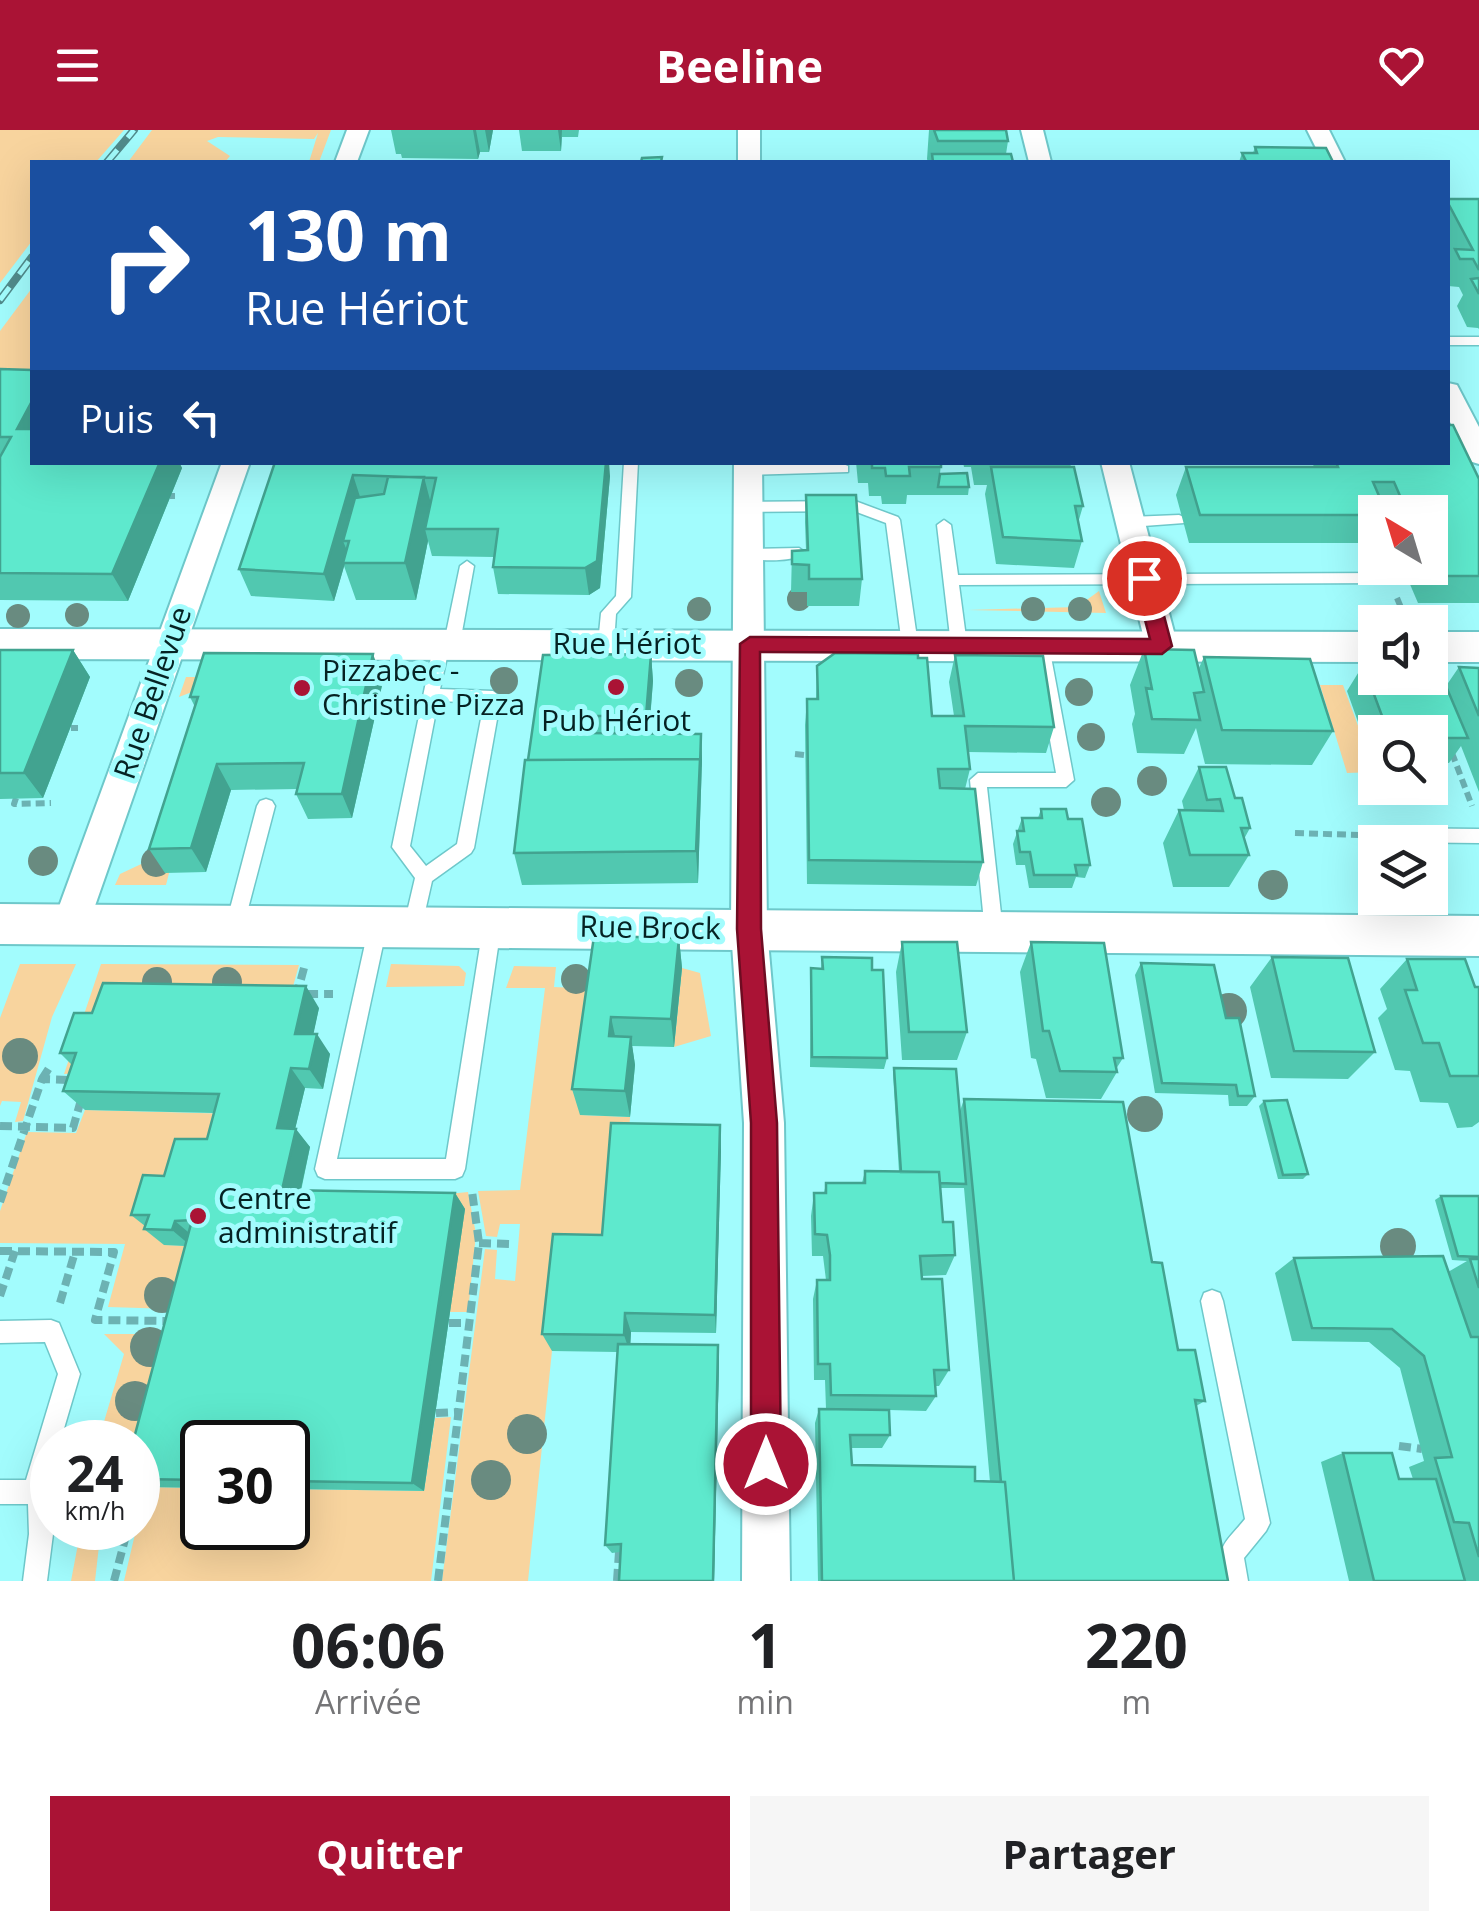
<!DOCTYPE html>
<html lang="fr">
<head>
<meta charset="utf-8">
<style>
  :root { --surface:#fff; --page:#f6f6f6; --text:#202124; --muted:#757577; --accent:#aa1335 }
  body { margin:0; font-family:"Open Sans",sans-serif; background:var(--page); color:var(--text); height:100vh; display:flex; flex-direction:column; font-size:38px; white-space:nowrap }
  * { box-sizing:border-box; margin:0 }
  p { font-size:32px; color:var(--muted) }
  .icon { flex:none; width:55px; height:55px; fill:none; stroke:currentColor; stroke-width:2; stroke-linecap:round; stroke-linejoin:round }
  .map { position:relative; height:1451px; overflow:hidden }
  .panel { display:flex; flex-direction:column; background:var(--surface); flex:1 }
  .panel>* { flex:none }
  .hud { position:absolute; left:30px; top:30px; width:1420px; height:305px; border-radius:0px; box-shadow:0 10px 40px #0002; background:#1a4fa0; color:#fff; overflow:hidden }
  .needle { width:65px; rotate:322deg }
  .tools { position:absolute; left:1358px; top:365px; display:grid; gap:20px }
  .tools a { display:grid; place-items:center; width:90px; height:90px; border-radius:0px; background:var(--surface); box-shadow:0 10px 40px #0002; font-size:50px }
  .speed { position:absolute; left:30px; top:1290px; display:flex; gap:20px; font-size:50px; font-weight:700; text-align:center }
  .speed>* { display:grid; place-content:center; width:130px; height:130px; border-radius:50%; background:var(--surface); box-shadow:0 10px 40px #0002; line-height:1 }
  .speed small { font-size:25px; font-weight:400 }
  .speed .limit { border:5px solid #111; border-radius:15px; background:#fff; color:#111 }
  .pin { position:absolute; display:grid; place-items:center; width:85px; height:85px; color:#fff; margin:-42px; border:5px solid #fff; border-radius:50%; box-shadow:0 2px 10px #0007 }
  .me { position:absolute; width:110px; margin:-55px; rotate:0deg; stroke-linejoin:round; filter:drop-shadow(0 0 8px #0008) }
  .turn { display:flex; align-items:center; gap:35px; height:210px; padding:0 50px; font-size:45px }
  .turn .icon { width:130px; height:130px; stroke-width:2.5 }
  .turn b { display:block; font-size:70px; line-height:85px }
  .then { display:flex; align-items:center; height:95px; padding:0 50px; background:#0003; gap:20px; font-size:38px }
  .eta { display:flex; justify-content:space-evenly; align-items:center; height:170px; text-align:center }
  .eta b { font-size:60px; font-weight:700; line-height:70px }
  .action { display:flex; gap:20px; margin-top:auto; padding:20px 50px }
  .action a { flex:1; height:115px; border-radius:0px; background:var(--accent); color:#fff; font-size:40px; font-weight:700; line-height:115px; text-align:center }
  .action a+a { background:var(--page); color:var(--text) }
  header { display:flex; justify-content:space-between; align-items:center; height:130px; padding:0 50px; background:var(--accent); color:#fff; font-size:45px; font-weight:700 }
  .map>svg:first-child { display:block }
  .green { fill:#f8d49e }
  .lines { fill:none; stroke-linecap:round; stroke-linejoin:round }
  .service-casing { stroke:#6ec8ca; stroke-width:3 }
  .minor-casing { stroke:#6ec8ca; stroke-width:4 }
  .tertiary-casing { stroke:#6ec8ca; stroke-width:4 }
  .path-far1 { stroke:#6cb2b3; stroke-width:6; stroke-dasharray:9 5; stroke-linecap:butt }
  .path { stroke:#6cb2b3; stroke-width:8; stroke-dasharray:12 6; stroke-linecap:butt }
  .service { fill:#fff; fill-rule:evenodd }
  .minor { fill:#fff; fill-rule:evenodd }
  .tertiary { fill:#fff; fill-rule:evenodd }
  .rail-casing { stroke:#518b8c; stroke-width:8 }
  .rail { stroke:#a2fcfd; stroke-width:5; stroke-dasharray:16; stroke-linecap:butt }
  .tree { fill:#698b80 }
  .wall { fill:#51c8b0; fill-rule:evenodd }
  .shaded-wall { fill:#42a390 }
  .building { fill:#5ee9cd; stroke:#42a390; stroke-width:2.5 }
  .route { fill:#aa1335; stroke:#6e0c22; stroke-width:2.5 }
  .poi-dot { fill:#aa1335; stroke:#a2fcfd; stroke-width:4 }
  .labels { text-anchor:middle; stroke-width:10; stroke-linejoin:round; paint-order:stroke }
  .street-label { font-size:30px; fill:#052223; stroke:#a2fcfd }
  .poi-label { font-size:30px; fill:#052223; stroke:#a2fcfd; text-anchor:start }
</style>
</head>
<body>
<header><svg class="icon" aria-label="menu" viewBox="0 0 24 24"><path d="M4 6h16M4 12h16M4 18h16"/></svg>Beeline<svg class="icon" aria-label="heart" viewBox="0 0 24 24"><path d="M12 20l-8-8c-3-5 5-10 8-4 3-6 11-1 8 4z"/></svg></header>
<div class="map">
<svg width="1479" height="1451" viewBox="0 0 1479 1451">
  <rect width="100%" height="100%" fill="#a2fcfd"/>
  <path class="green" d="M0 0H124L96 32H32V111L0 153Z
    M152 0H331L319 32H309L318 3 314 9 218 7 207 11 230 26 225 32H128Z
    M32 158V267L0 285V201Z
    M1099 461 1106 483 968 480 1077 477Z
    M186 547H219L166 755H115L120 744 154 728 210 555 179 567Z
    M1320 555H1343L1375 642 1347 643Z
    M20 834H76L52 887 23 991 15 992 21 972 2 971 0 976V888Z
    M101 834 299 835 287 878 81 943 64 944Z
    M391 834 459 836 466 843 464 856 386 857Z
    M514 836 556 837 554 857 596 859 580 985 630 987 628 1019 608 1126 552 1221 528 1451H442L485 1119 497 1120 495 1149 515 1151 520 1094H500L497 1107 486 1106 478 1061 520 1060 545 858H506Z
    M682 838 700 843 711 906 674 917Z
    M85 980 236 984 165 1115 191 1116 173 1179 108 1177 125 1114 0 1113V1081L27 1002 76 1003Z
    M468 1062 476 1104 468 1182H450L448 1064Z
    M104 1204H167L138 1312H98L124 1224Z
    M451 1287 431 1451H124L146 1357 202 1358V1398H288V1359L424 1361 435 1288Z
    M81 1398H101L95 1451H71Z"/>
  <g class="lines">
    <g class="service-casing">
      <path id="service" d="M1448 207H1479V215H1448Z
        M624 332H638L631 467 616 484 614 514 606 520 598 514 601 483 616 466Z
        M843 334 848 336V342L748 345 741 340 748 335Z
        M855 371 898 387 900 390 918 515 915 519H905L902 515 886 393 854 381 748 382 741 377 748 372Z
        M1179 385 1184 387V393L1130 397 1123 392 1130 387Z
        M944 390 951 395 958 445 1390 443 1397 448 1390 453 959 455 967 515 959 521 951 515 937 395Z
        M799 418 806 423C794 432 753 433 741 424L748 419Z
        M467 431 474 436 460 513 457 517 449 518 440 559 493 561 501 567 474 718 471 723 432 751 422 795 419 801 413 803 407 801 404 795 415 748 392 717 434 513 437 509 445 508 460 436ZM438 571 484 573 457 714 426 736 410 716Z
        M1041 510 1049 516 1074 650 1066 657H987L1003 802 1000 808 994 810 988 808 985 802 970 650 978 643H1056L1033 516Z
        M266 669 272 671 275 676 244 794 241 800 235 802 229 800 226 794 257 676 260 671Z
        M1385 698 1479 699V713L1385 712 1379 710 1376 705 1379 700Z
        M378 788 384 790 387 796 337 1029H446L483 797 486 791 492 789 498 791 501 797 465 1039 462 1046 455 1049H325L318 1046 315 1039 369 796 372 790Z
        M1212 1160 1220 1163 1223 1171 1270 1393 1266 1401 1244 1428 1248 1451H1224C1217 1414 1222 1417 1245 1389L1201 1171 1204 1163Z
        M51 1190 59 1193 80 1244 60 1312H52L50 1350 53 1404 47 1451H23L29 1404 28 1374H0V1350H26L58 1244 45 1212 0 1213V1191Z"/>
    </g>
    <g class="minor-casing">
      <path id="minor" d="M347 0H369L357 32H335Z
        M738 0H760V32H738Z
        M1021 0H1043L1051 32H1029Z
        M1307 0H1329L1345 32H1323Z
        M1448 253 1457 255 1479 297V334L1469 331 1448 288Z
        M222 332H250L89 793 84 804 71 809 58 804 53 793Z
        M734 332H762L767 799 784 993 790 1451H742L744 993 731 799Z
        M1101 332H1129L1178 517 1173 525H1151L1146 517Z"/>
    </g>
    <g class="tertiary-casing">
      <path id="tertiary" d="M0 499 1375 502V532L0 529Z
        M1430 502H1479V532H1430Z
        M0 774 1479 786V826L0 814Z"/>
    </g>
    <path class="path-far1" d="M170 366H175
      M1397 468 1405 487
      M71 598H78
      M1452 623 1472 676
      M795 624 805 625
      M16 668 14 674 51 673
      M1295 703 1359 705"/>
    <path class="path" d="M304 838 297 864H333
      M42 949 51 935
      M0 996 73 998 81 970
      M0 1072 42 949 71 950
      M479 1113 510 1114
      M0 1121 114 1122 95 1190 169 1191
      M0 1166 15 1121
      M60 1173 75 1122
      M449 1193H469
      M436 1283 458 1282
      M1399 1316 1422 1319
      M114 1451 128 1398
      M438 1451 479 1113 472 1061
      M617 1451 619 1422"/>
    <use href="#service" class="service"/>
    <use href="#minor" class="minor"/>
    <use href="#tertiary" class="tertiary"/>
    <g class="rail-casing">
      <path id="rail" d="M107 32 134 0
        M0 170 32 127"/>
    </g>
    <use href="#rail" class="rail"/>
  </g>
  <g class="tree">
    <circle cx="799" cy="469" r="12"/>
    <circle cx="699" cy="479" r="12"/>
    <circle cx="1033" cy="479" r="12"/>
    <circle cx="1080" cy="479" r="12"/>
    <circle cx="77" cy="485" r="12"/>
    <circle cx="18" cy="486" r="12"/>
    <circle cx="504" cy="551" r="14"/>
    <circle cx="689" cy="553" r="14"/>
    <circle cx="1079" cy="562" r="14"/>
    <circle cx="1091" cy="607" r="14"/>
    <circle cx="1152" cy="651" r="15"/>
    <circle cx="1106" cy="672" r="15"/>
    <circle cx="43" cy="731" r="15"/>
    <circle cx="156" cy="732" r="15"/>
    <circle cx="1273" cy="755" r="15"/>
    <circle cx="576" cy="849" r="15"/>
    <circle cx="157" cy="852" r="15"/>
    <circle cx="227" cy="852" r="15"/>
    <circle cx="1229" cy="881" r="18"/>
    <circle cx="20" cy="926" r="18"/>
    <circle cx="1145" cy="984" r="18"/>
    <circle cx="1398" cy="1116" r="18"/>
    <circle cx="162" cy="1165" r="18"/>
    <circle cx="150" cy="1217" r="20"/>
    <circle cx="135" cy="1271" r="20"/>
    <circle cx="527" cy="1304" r="20"/>
    <circle cx="491" cy="1350" r="20"/>
  </g>
  <path class="wall" d="M391 0H493L489 22H480L478 29 402 28 401 24H396Z
    M519 0H579L578 7H562L561 21H522Z
    M929 0H1006L1008 11 1006 24 1013 32H928L927 29Z
    M1255 17 1333 32H1239L1242 23H1253Z
    M1448 69H1479V199L1478 198 1467 197 1457 176 1463 165 1459 157 1448 156V135L1450 130 1448 126Z
    M0 239 32 332H179L182 338 128 471 0 470Z
    M275 332 610 346 600 458 589 465 498 464 493 437 494 427 432 426 428 411 416 470H356L344 436 334 471 251 466 239 439Z
    M856 332H941L940 344 969 357 968 365H907L906 374H882L881 366H869L868 353H858Z
    M963 332H1072L1070 337 1083 376 1078 393 1082 411 1074 438 996 434 985 364 987 355H974L971 337H964Z
    M1312 332H1448L1479 349V473H1418L1403 438H1430V382H1375V407L1372 413H1189L1176 365 1186 337H1314Z
    M806 365 862 449 859 476H807V462H791L792 421 806 420 805 392Z
    M1144 519 1198 540 1204 527 1333 601 1312 635 1205 634 1196 598 1184 624 1137 623 1132 594 1135 584 1130 555Z
    M0 520H73L90 547 43 668 0 669Z
    M651 524 653 551 649 604H701L702 630 698 753 522 755 514 723 543 525Z
    M955 525 1054 597 1046 623 968 622 970 639 965 659 983 732 976 756 807 754 805 595 807 569H816L817 536 918 528 932 586H954L949 552Z
    M1363 535 1446 556 1459 537 1479 538V662L1461 616 1449 633H1430V602H1375V634H1373L1347 561Z
    M383 551 352 688 308 689 296 664 297 659 231 660 206 742 165 743 149 719 195 577 190 567Z
    M1199 637 1235 668 1250 698 1244 709 1249 725 1229 757H1173L1163 713 1179 680H1184L1182 671Z
    M1041 679 1068 689 1090 735 1085 748 1076 747 1072 758H1029L1025 735H1016L1013 714 1022 688H1038Z
    M594 806 679 808 682 838 674 917 632 916 635 935 630 987 580 985 572 959Z
    M902 812 967 902 957 930H902L896 842Z
    M1031 812 1123 928 1116 939 1117 942 1101 969 1046 968 1036 929 1031 928 1020 842Z
    M822 827 872 840 887 928 884 939 810 937 811 838 821 839Z
    M1272 827 1375 922 1348 949 1271 948 1250 857Z
    M1407 829 1475 857H1479V992L1472 997 1457 998 1448 973 1420 972 1410 941 1395 940 1378 888 1387 879 1380 859Z
    M1141 833 1255 966 1247 976H1229L1228 965 1155 963 1135 845Z
    M319 878 313 904 330 924 323 959 305 958 295 999 310 1017 301 1061 455 1063 465 1079 424 1361 288 1359V1312H202V1358L146 1357 138 1354V1312L185 1116 164 1115 144 1099 145 1096 131 1085 164 1046 207 1009 214 983 85 980 63 961 72 935 60 923Z
    M894 938 960 981 964 969 1152 1132 1178 1220 1205 1271 1196 1276 1228 1451H818L815 1293 819 1279H826L825 1250H814L813 1169 817 1150H826L823 1126H812L811 1086 814 1063H824L826 1053H862L865 1041 899 1042 893 944ZM940 1058H964L990 1352 975 1351 852 1335 851 1318H882L890 1305 889 1280 926 1281 936 1266 935 1256H939L949 1240 922 1146 946 1145 955 1125 943 1092Z
    M1264 971 1308 1044 1303 1049H1278L1259 976Z
    M720 995 721 1020 716 1203 631 1202 630 1214 719 1231 714 1451H619L620 1422 612 1423 605 1415 617 1222 552 1221 542 1204 602 1105Z
    M1441 1066H1479V1451H1349L1321 1332 1343 1323 1399 1349H1413L1409 1337 1424 1331 1400 1238 1369 1212 1292 1211 1275 1143 1294 1128 1448 1142 1467 1131 1452 1130 1435 1070Z"/>
  <path class="shaded-wall" d="M473 0H476L480 22 478 29Z
    M485 0H493L489 22Z
    M558 0H562L561 21Z
    M32 271V326L17 299Z
    M160 332H179L182 338 128 471 112 444Z
    M606 332H609L610 346 600 458 589 465 585 438Z
    M353 345 362 373 343 411 348 423 334 471 324 444Z
    M424 347 434 385 425 399 428 411 416 470 405 433Z
    M73 520 90 547 43 668 24 643Z
    M373 524 383 551 352 688 342 664Z
    M651 524 653 551 648 612 646 586Z
    M701 604 702 630 698 753 696 721Z
    M217 634 231 660 206 742 191 718Z
    M679 808 682 838 674 917 671 889Z
    M306 856 319 878 309 925 295 904Z
    M611 887 617 915 609 906Z
    M317 904 330 924 323 959 309 939Z
    M631 907 635 935 630 987 625 961Z
    M291 938 305 958 291 1016 277 998Z
    M720 995 721 1020 716 1203 715 1185Z
    M296 999 310 1017 297 1077 282 1060Z
    M455 1063 465 1079 424 1361 412 1353Z
    M175 1091 194 1107 191 1116 172 1100Z
    M625 1183 631 1202 630 1223 624 1205Z
    M718 1215 719 1231 714 1451H713Z"/>
  <path class="building" d="M934 0H1006L1008 11H938Z
    M1255 17 1326 18 1333 32 1246 31 1242 23H1257Z
    M932 24H1011L1013 32H933Z
    M662 27 661 32H641L642 28Z
    M1448 69H1479V140L1473 129H1460L1455 119 1473 120 1448 73Z
    M1479 148V164L1471 149Z
    M0 239 32 240V271L17 299H32V332H160L112 444 0 443V327L11 307H0Z
    M1448 295H1453L1479 349V446H1434L1430 436V382H1407L1394 352H1373L1386 382H1375V385H1200L1186 337H1338L1336 332H1448Z
    M275 332H606L597 431 585 438 493 437 498 399H425L436 348 353 345 324 444 239 439Z
    M872 332H941V337H909L910 346H886L885 338H872Z
    M991 337H1074L1083 376H1075L1082 411 1003 407Z
    M967 343 969 357H938L940 344Z
    M388 347H424L405 433H343L349 411H343L355 368 384 364Z
    M806 365H856L862 449H809V435L792 434V421L808 420Z
    M1144 519 1194 520 1204 562 1194 563 1200 590 1152 589 1146 558 1152 559Z
    M0 520H73L24 643H0Z
    M204 523 373 524 342 664H296L304 633 217 634 191 718 149 719 198 567H190Z
    M835 523 918 524V528H927L932 586H964L955 525 1043 526 1054 597 965 596 970 639H938L940 658 975 659 983 732 809 730 807 569H818L817 536Z
    M651 524 646 586H570V589H585L584 603 701 604 700 637V629L528 630 543 525Z
    M1204 527 1310 529 1333 601 1222 600Z
    M1363 535H1375V548H1430V535H1437L1468 608H1430V602H1388Z
    M1459 537 1479 538V586Z
    M700 629 696 721 514 723 525 630Z
    M1199 637H1226L1235 668H1242L1250 698H1241L1249 725H1190L1179 680 1223 681 1220 669 1207 670Z
    M1041 679H1066L1068 689H1082L1090 735H1075L1077 745H1034L1030 722H1020L1017 701H1024L1022 688H1042Z
    M594 806 679 808 671 889 611 887 609 906 631 907 625 961 572 959Z
    M902 812H957L967 902H909Z
    M1031 812 1104 813 1123 928H1114L1117 942 1060 941 1049 901H1043Z
    M822 827 872 828V840H883L887 928 812 927 811 838 823 839Z
    M1272 827 1348 828 1375 922 1294 921Z
    M1407 829H1465L1475 857H1479V946H1450L1439 913H1423L1405 860H1417Z
    M1141 833 1214 835 1226 888H1239L1255 966H1238L1236 955 1162 953Z
    M103 853 306 856 295 904H317L309 939 291 938 277 998 296 999 282 1060 455 1063 412 1353 288 1351V1312H202V1350L138 1349V1312H133L192 1090 175 1091 172 1100 144 1099 149 1085H131L143 1045 164 1046 175 1009H207L219 964 63 961 76 923H60L74 883H92Z
    M894 938 956 939 966 1054 940 1053 939 1042H901Z
    M964 969 1123 972 1152 1132 1162 1133 1178 1220H1195L1205 1271 1195 1270 1228 1451H1014L1005 1352H1001Z
    M1287 970 1308 1044 1283 1045 1264 971Z
    M611 993 720 995 715 1185 625 1183 624 1205 542 1204 553 1104 602 1105Z
    M865 1041 939 1042 943 1092H953L955 1125 920 1126 922 1149H942L949 1240H934L936 1266 831 1265 830 1234H818L817 1150H830V1125L827 1105 815 1104 814 1063H826V1053H865Z
    M1441 1066H1479V1127L1458 1126Z
    M1443 1126 1471 1207H1479V1427L1469 1393 1454 1392 1435 1328 1452 1327 1424 1226 1392 1199 1312 1198 1294 1128Z
    M1470 1129H1479V1158Z
    M618 1214 718 1215 713 1451H619L621 1414 605 1415Z
    M819 1279 889 1280 890 1305H850L852 1335 975 1337V1351L1005 1352 1014 1451H822Z
    M1343 1323H1392L1399 1349H1436L1465 1451H1374Z"/>
  <path class="route" d="M1144 441 1154 448 1172 516 1162 524 760 522 761 799 777 993 781 1334 776 1345 766 1349 755 1345 751 1334V993L737 799 740 514 750 507 1150 509 1134 448Z"/>
  <g class="poi-dot">
    <circle cx="616" cy="557" r="10"/>
    <circle cx="302" cy="558" r="10"/>
    <circle cx="198" cy="1086" r="10"/>
  </g>
  <g class="labels">
    <g class="street-label">
      <text x="627" y="524">Rue Hériot</text>
      <text transform="translate(153 563) rotate(-71)" y="10">Rue Bellevue</text>
      <text transform="translate(650 798) rotate(1)" y="10">Rue Brock</text>
    </g>
    <g class="poi-label">
      <text x="322" y="551">Pizzabec -<tspan x="322" dy="34">Christine Pizza</tspan></text>
      <text x="616" y="601" text-anchor="middle">Pub Hériot</text>
      <text x="218" y="1079">Centre<tspan x="218" dy="34">administratif</tspan></text>
    </g>
  </g>
</svg>
<div class="tools">
<a><svg class="needle" viewBox="-14 -14 28 28"><path d="M0-13l5 13h-10z" fill="#e53935"/><path d="M0 13l5-13h-10z" fill="#757577"/></svg></a>
<a><svg class="icon" aria-label="sound" viewBox="0 0 24 24"><path d="M4 9h4l5-4v14l-5-4H4zM17 9q2 3 0 6"/></svg></a>
<a><svg class="icon" aria-label="search" viewBox="0 0 24 24"><circle cx="10" cy="10" r="6"/><path d="M15 15l6 6"/></svg></a>
<a><svg class="icon" aria-label="layers" viewBox="0 0 24 24"><path d="M12 4l9 5-9 5-9-5zM3 14l9 5 9-5"/></svg></a>
</div>
<div class="speed"><div>24<small>km/h</small></div><div class="limit">30</div></div>
<div class="pin" style="left:1144px;top:448px;background:#d93025"><svg class="icon" aria-label="arrive" viewBox="0 0 24 24"><path d="M6 21V4h12l-3 4 3 4H6"/></svg></div>
<svg class="me" style="left:766px;top:1334px" viewBox="-20 -20 40 40"><circle r="17" fill="#aa1335" stroke="#fff" stroke-width="3"/><path d="M0-11L8 9 0 5-8 9z" fill="#fff"/></svg>
<div class="hud">
<div class="turn"><svg class="icon" aria-label="right" viewBox="0 0 24 24"><path d="M7 20v-9h11M14 6l5 5-5 5"/></svg><div><b>130 m</b>Rue Hériot</div></div>
<div class="then">Puis<svg class="icon" aria-label="left" viewBox="0 0 24 24"><path d="M17 20v-9H6M10 6l-5 5 5 5"/></svg></div>
</div>
</div>
<section class="panel">
<div class="eta">
<div><b>06:06</b><p>Arrivée</p></div>
<div><b>1</b><p>min</p></div>
<div><b>220</b><p>m</p></div>
</div>
<div class="action"><a>Quitter</a><a>Partager</a></div>
</section>
</body>
</html>
